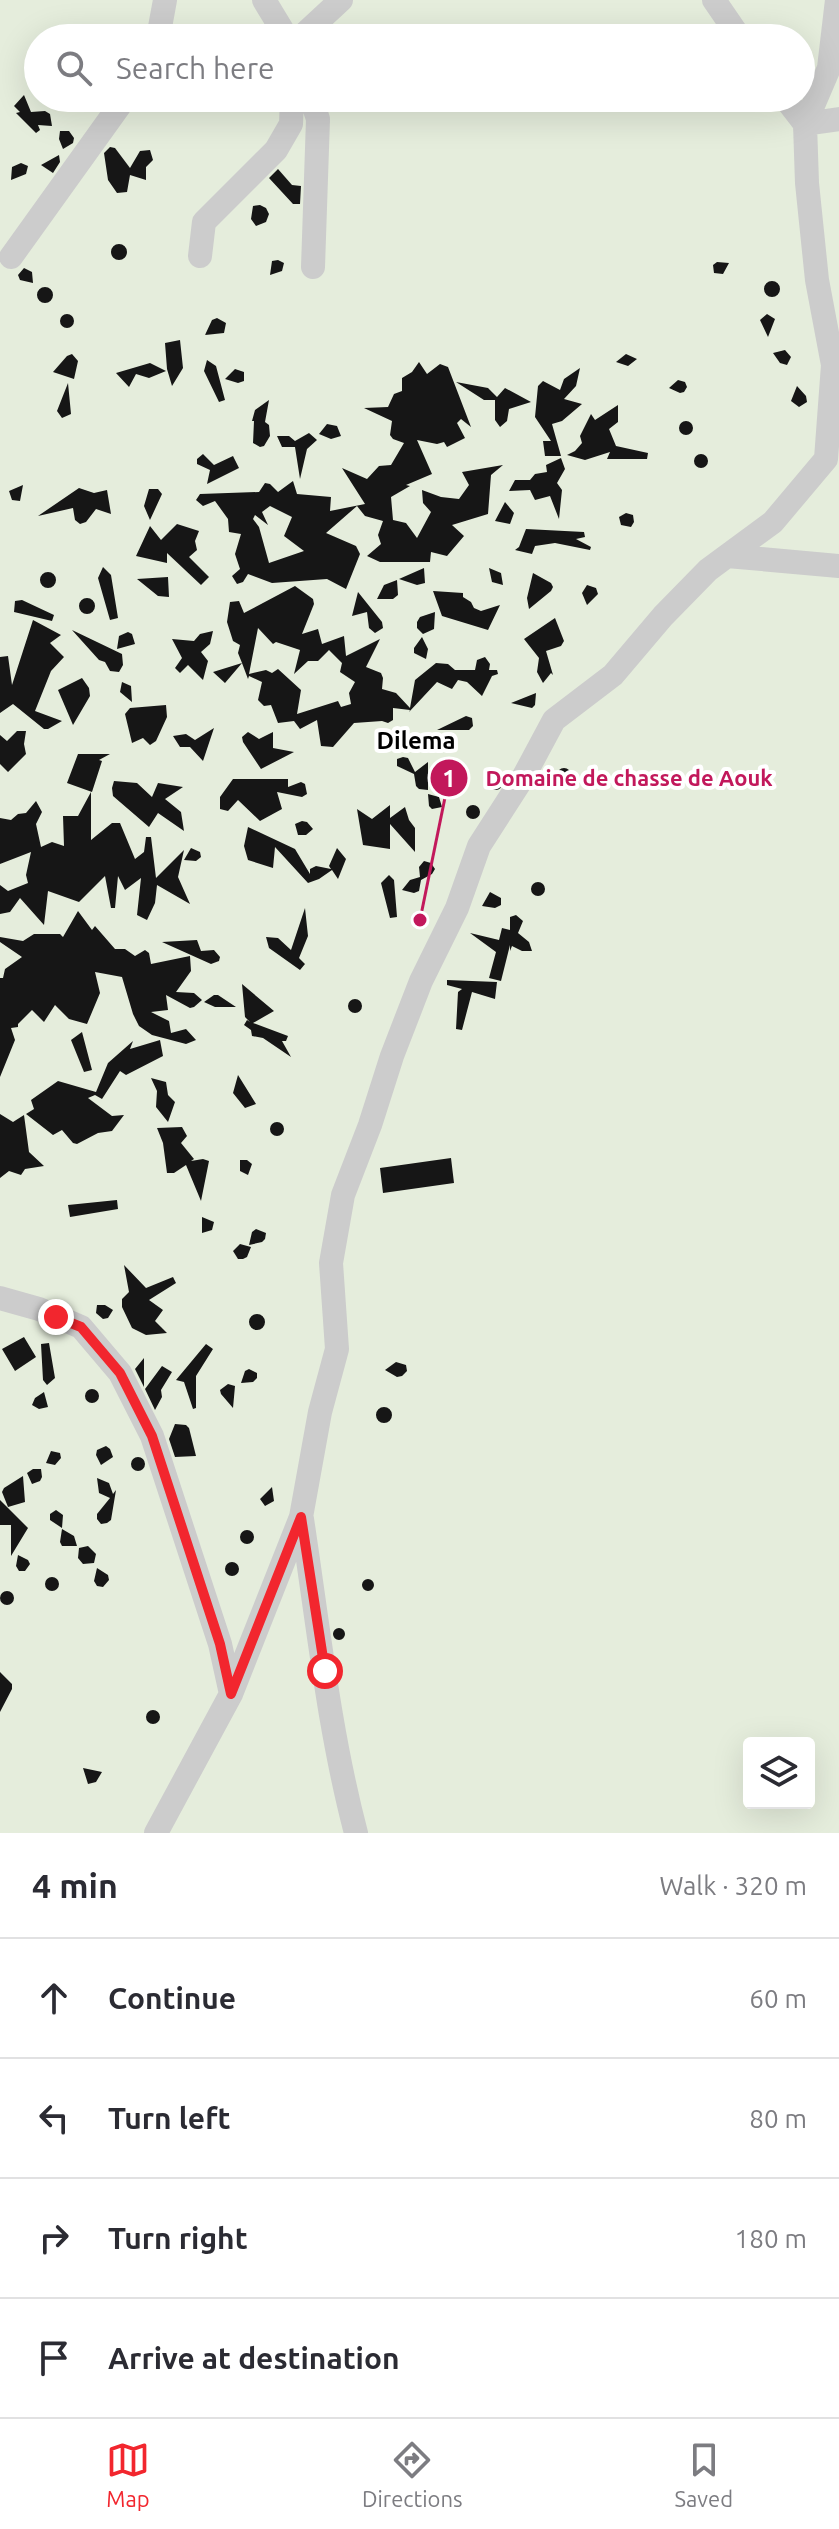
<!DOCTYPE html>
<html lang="en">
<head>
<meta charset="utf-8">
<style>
  :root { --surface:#fff; --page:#f7f7f7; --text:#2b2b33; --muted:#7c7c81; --line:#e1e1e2; --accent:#f2262e }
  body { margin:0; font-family:Ubuntu,sans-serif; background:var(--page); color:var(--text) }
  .controls { position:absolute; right:24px; bottom:24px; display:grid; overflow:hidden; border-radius:8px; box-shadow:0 8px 32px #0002 }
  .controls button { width:72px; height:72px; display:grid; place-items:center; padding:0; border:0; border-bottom:2px solid var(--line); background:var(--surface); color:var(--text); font:40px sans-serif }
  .stop { position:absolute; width:24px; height:24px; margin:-18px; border:6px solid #f2262e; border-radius:50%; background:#fff }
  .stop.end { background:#f2262e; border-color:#fff; box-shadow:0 2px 8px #0008 }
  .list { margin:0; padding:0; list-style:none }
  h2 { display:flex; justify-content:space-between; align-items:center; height:104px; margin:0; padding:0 32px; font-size:34px }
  h2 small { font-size:26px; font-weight:400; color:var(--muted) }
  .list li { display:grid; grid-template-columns:52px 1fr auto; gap:24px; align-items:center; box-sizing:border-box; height:120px; padding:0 32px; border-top:2px solid var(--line) }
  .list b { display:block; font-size:30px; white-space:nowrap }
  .list em { font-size:26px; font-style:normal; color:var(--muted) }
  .icon { flex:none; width:44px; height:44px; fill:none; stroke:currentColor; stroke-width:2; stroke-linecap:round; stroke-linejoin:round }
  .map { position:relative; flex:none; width:839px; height:1833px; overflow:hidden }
  .search { position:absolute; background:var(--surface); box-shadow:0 8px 32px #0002; left:24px; right:24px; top:24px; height:88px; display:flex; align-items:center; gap:20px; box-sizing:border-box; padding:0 28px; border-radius:44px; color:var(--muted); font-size:30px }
  .sheet { height:584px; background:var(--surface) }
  nav { display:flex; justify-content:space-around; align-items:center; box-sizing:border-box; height:112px; border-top:2px solid var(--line); background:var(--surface); font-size:22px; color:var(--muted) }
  nav a { display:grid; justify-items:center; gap:4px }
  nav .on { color:var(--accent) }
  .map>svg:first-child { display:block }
</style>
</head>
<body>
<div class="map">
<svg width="839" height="1833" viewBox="0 0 839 1833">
  <rect width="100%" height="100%" fill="#fff"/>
  <!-- green -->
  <path fill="#e5eddc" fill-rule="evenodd" d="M0 0H839V1833H0ZM38 38H801V98H38ZM749 1743H809V1803H749Z"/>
  <!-- building -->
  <path fill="#161616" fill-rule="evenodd" d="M24 95 31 112 45 111 50 114 52 126 38 125 40 130 36 133 16 113 20 112 14 106Z
    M60 131H69L74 138 73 143 63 149 59 139Z
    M110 147 115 148 130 168 140 151 150 150 153 160 146 167V180L130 175 127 192 117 193 108 180 104 153Z
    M59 155 60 162 53 173 41 165Z
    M21 163 28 166 26 174 11 180 12 167Z
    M278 169 292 185 301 186 300 204H293L269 178Z
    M260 205 266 208 269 214 266 222 256 226 251 219 253 206Z
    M111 252a8 8 0 1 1 16 0a8 8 0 1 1-16 0Z
    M278 260 284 263 282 271 270 275 272 261Z
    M717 262 729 263 723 274 714 273 713 265Z
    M24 268 32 272 33 283 20 280 18 275Z
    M764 289a8 8 0 1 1 16 0a8 8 0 1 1-16 0Z
    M37 295a8 8 0 1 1 16 0a8 8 0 1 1-16 0Z
    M767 314 775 319 768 337 760 320Z
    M60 321a7 7 0 1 1 14 0a7 7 0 1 1-14 0Z
    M217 318 226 323 224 333 205 335 212 320Z
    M180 340 183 368 172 386 167 369 165 343Z
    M785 350 791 357 787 365 780 363 773 353Z
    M72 354 78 361 74 379 53 372 67 356Z
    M626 354 637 359 628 366 616 362Z
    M207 360 216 366 225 400 219 402 204 371Z
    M419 362 427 374 440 364 448 367 471 427 461 419 457 423 465 438 447 447 444 442 437 444 417 440 432 474 406 485 410 486 391 497 393 520 406 523 417 538 431 512 423 503 422 490 441 497 459 499 469 485 462 472 503 465 491 475 488 514 452 525 464 536 447 556 431 552 430 562H380L367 556 381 544 378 535 383 521 365 516 357 506 326 533 356 546 360 554 346 589 327 579 272 583 248 574 243 582 237 584 232 576 240 569 235 554 241 534 229 532 228 519 215 501 203 506 196 500 200 494 259 492 265 483 270 484 278 492 293 481 297 494 331 497 330 511 365 504 342 468 367 479 379 466 391 465 404 443 393 439 390 435 392 421 364 408 388 407 394 394 402 391V378L412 372ZM270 506 292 517 284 536 304 551 269 563 259 527 253 519 255 515 268 525 262 512Z
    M150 363 166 371 149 378 136 374 129 387 116 373Z
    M580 368 576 386 564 399 582 404 562 421 552 424 561 456H545L543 441H551L535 417 538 386 543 381 560 390 564 379Z
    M235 369 244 372V381L238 383 225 379Z
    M678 380 685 382 687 387 684 392 680 393 669 388Z
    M456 382 488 388 497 397 505 388 531 402 509 409 507 421 500 427 495 420V400H484Z
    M68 383 71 414 62 418 57 411Z
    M797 386 806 396 807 402 799 407 791 401Z
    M269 400 265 422 269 425 270 436 264 446 260 447 253 443 254 421H252L255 410Z
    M618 405V422L609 429 616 446 648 453 647 459H607L610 452 585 460 567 455 575 451 582 443 580 436 591 414 595 420Z
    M679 428a7 7 0 1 1 14 0a7 7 0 1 1-14 0Z
    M327 424 337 426 341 436 331 439 319 434Z
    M309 433 317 440 307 449 300 479 295 447H282L277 436H289L295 441Z
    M694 461a7 7 0 1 1 14 0a7 7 0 1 1-14 0Z
    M203 454 214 465 233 456 239 468 207 484 210 470 197 464V459Z
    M561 458 565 469 557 483 562 490 559 519 550 496 535 500 530 490 509 491 515 480H530L535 474 547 472 546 465Z
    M23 485 20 501 12 500 9 491Z
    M79 488 94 493 107 490 111 514 96 509 86 522 80 524 75 520 73 508 38 516Z
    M149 489H158L162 494 150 520 144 506Z
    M505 502 514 513 510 524 495 521Z
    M626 513 633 515 634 522 631 527 621 525 619 517Z
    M177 524 199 531 195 541 197 550 189 557 209 577 201 585 167 553V563L136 556 150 526 161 540Z
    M526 529 584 532 585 537 576 539 591 547 590 550 555 543 535 546 532 554 515 550 519 547Z
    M103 567 111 575 118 618 110 620 98 578Z
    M424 568 425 583 417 585 399 579Z
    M489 568 501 573 503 585 492 582Z
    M40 580a8 8 0 1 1 16 0a8 8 0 1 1-16 0Z
    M533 573 551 583 553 587 551 591 529 609 527 598Z
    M168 577 169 597 158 596 137 579Z
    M397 580 398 595 393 599H377L384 585Z
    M587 585 596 588 598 594 587 605 582 593Z
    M295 586 313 599 314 604 302 634 318 629 322 644 344 636 346 656 380 639 366 667 381 673 383 678 382 689 396 693 410 708 415 680 436 663 448 664 455 670H475L477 660 485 657 490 664 489 670H497L498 674 492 676 482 696 467 682 458 680 452 689 437 682 409 712 410 710 393 708V720L388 723 382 721 354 723 333 747 321 746 317 720 300 729 294 721 278 723 271 705 264 706 258 700 262 682 249 676 248 679 242 663 225 683 213 672 242 663 238 653 240 645 233 641 227 622 230 602 239 601 244 613ZM258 628 273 644 276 642 300 650 294 674 308 661H318L329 650 342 663 340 672 355 682 349 693 351 704 341 707 338 701 297 714 301 690 278 669 272 673 266 670 249 674Z
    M433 591 463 593V597L471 602 474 608 481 611 500 605 488 630 442 616Z
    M358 592 382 622 383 628 375 633 369 628 367 612 352 616Z
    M79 606a8 8 0 1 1 16 0a8 8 0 1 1-16 0Z
    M22 600 54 615 52 621 14 612 15 601Z
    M435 612 434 629 423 634 417 628V622L420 617Z
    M555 618 564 641 561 646 546 651 553 675 551 673 543 683 537 672 539 658 524 639Z
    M33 620 61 635 50 643 64 657 51 671 35 711 62 721 48 729H44L13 704 0 713V657L8 656 12 685Z
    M72 630 122 654 123 665 119 672 110 671 105 662 99 660Z
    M213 631 210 644 201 652 208 661 203 680 188 665 180 673 175 668 182 658 172 639 194 641 200 634Z
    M128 632 132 634 135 644 117 649 119 636Z
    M422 637 428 649 426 659 414 653V648Z
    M82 678 89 688 90 696 73 725 58 690Z
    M122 682 131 686 132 702 120 692Z
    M536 693 535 705 532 708 511 703Z
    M166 705 167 717 156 741 150 745 143 738 132 743 125 714 130 708Z
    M466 716 472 718 473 726 469 730H437Z
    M214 728 203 761 190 747H180L173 736 186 734 195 740Z
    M17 731H26L24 744 26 754 8 772 0 764V735L7 741Z
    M248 732 259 739 273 732V748L294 752 261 769 243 742 242 737Z
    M78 754H110L99 760 102 761 92 792 67 783Z
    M403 757 408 758 415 772 428 762V790L419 789 416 786 414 774 397 766V759Z
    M557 775a7 7 0 1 1 14 0a7 7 0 1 1-14 0Z
    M490 784a6 6 0 1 1 12 0a6 6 0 1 1-12 0Z
    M233 779H288V787L301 782 305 784 307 794 302 797 277 792 282 809 260 821 238 800 228 811 220 809V797Z
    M114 781 137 783 152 797 158 783 183 787 165 799 181 812 184 831 158 813 149 827 113 796 112 788Z
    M91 792V840L112 823H120L135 859 144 852 146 837H151L156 878 184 850 178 877 190 904 157 885 155 903 147 920 137 915 141 878 125 890 118 876 115 908H111L105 876 79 902 48 891 44 925 20 898 10 912 0 914V885L8 891 28 883 26 875 31 852 0 864V818L11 820 18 814 26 813 36 801 42 812 36 824 41 847 52 842 64 846 63 816H78Z
    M428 794 439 797 442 807 432 809 429 806Z
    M390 805V818L405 807 409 820 415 828V852L390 824V849L363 845 357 809 372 819Z
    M466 812a7 7 0 1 1 14 0a7 7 0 1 1-14 0Z
    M302 821 307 822 313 829 306 835H298L295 824Z
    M248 827 295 849 310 874V869L316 866 331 869 329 866 337 848 346 859 338 879 332 870 319 879 308 883 275 847 273 868 248 860 244 846Z
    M191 848 200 852 201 857 196 861 184 860Z
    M424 861 431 863 435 869 432 874 421 880 419 891 414 893 402 890 410 880 420 877 419 867Z
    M389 875 394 880 397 917 390 918 381 883Z
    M531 889a7 7 0 1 1 14 0a7 7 0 1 1-14 0Z
    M490 892 501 898V905L495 908 482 906Z
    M305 908 308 936 299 958 305 964 300 970 269 948 266 937 278 938 291 950Z
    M78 911 92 930 95 926 115 949H125L135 956 145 950 149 953 151 964 190 956 191 971 176 992 194 993 202 1000 194 1007 190 1008 166 995 168 1010 151 1012 169 1021 171 1033 186 1029 196 1040 186 1044 152 1035 139 1026 133 1014 122 977 95 972 100 993 87 1024 69 1019 55 1005 44 1022 32 1010 18 1024V1027L11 1028 15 1040 0 1077V978H3L5 969 22 957 0 942V937L23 941 34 934H60L63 937Z
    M516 915 523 921 518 933 529 942 532 951H522L512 946 510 951V945L501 981 489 978 496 952 470 933 499 940 502 928 510 930V917Z
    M197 940 201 951 214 950 220 957 219 961 211 964 162 942Z
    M447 980 497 982 495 999 472 992 462 1030 456 1029 458 992 462 989 447 985Z
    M242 984 274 1011 253 1023 288 1036 286 1041H282L291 1057 263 1038 252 1036 251 1030 244 1025 247 1020 250 1022 245 1017Z
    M214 995H218L236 1007H215L204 1002Z
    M348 1006a7 7 0 1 1 14 0a7 7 0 1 1-14 0Z
    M82 1032 92 1070 84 1072 71 1040Z
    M160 1040 163 1056 126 1075 120 1071 102 1099 95 1095 88 1098 112 1116 124 1115 112 1131 98 1133 77 1144 73 1143 62 1130 53 1135 26 1114 34 1109 31 1100 58 1081 96 1092 108 1063 133 1041 130 1049Z
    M238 1075 256 1104 245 1108 233 1093Z
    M151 1078 166 1082 168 1095 175 1102 168 1122 156 1107 157 1091Z
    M0 1114 13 1122 24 1115 29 1152 44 1166 25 1169 21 1175 9 1171 0 1178Z
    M270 1129a7 7 0 1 1 14 0a7 7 0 1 1-14 0Z
    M182 1127 187 1136 181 1143 194 1159 191 1161 203 1159 209 1161 201 1201 186 1165 174 1173H167L163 1143 157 1128Z
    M451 1158 454 1183 383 1193 380 1168Z
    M240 1160H247L252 1164 248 1175 240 1171Z
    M117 1200 118 1209 70 1217 68 1205Z
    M202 1217 214 1222 212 1230 202 1233Z
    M256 1229 266 1233 265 1239 262 1242 249 1245 252 1232Z
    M240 1244 251 1247 247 1257 243 1259H238L233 1251Z
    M124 1265 146 1288 173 1277 176 1283 149 1300 163 1310 155 1321 167 1333 146 1335 132 1328 122 1307V1299L129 1292Z
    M97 1305H105L113 1310 108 1318 103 1319 96 1313Z
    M249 1322a8 8 0 1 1 16 0a8 8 0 1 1-16 0Z
    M24 1337 36 1357 15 1371 2 1349Z
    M49 1343 55 1378 47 1385 43 1380 41 1344Z
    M206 1344 213 1349 196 1376V1408L193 1409 184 1382 176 1380Z
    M144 1358V1387L135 1369Z
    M396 1362 406 1365 407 1371 402 1376 397 1377 385 1370Z
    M162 1366 172 1372 161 1390 162 1397 155 1410 145 1389Z
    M249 1369 257 1373V1378L253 1382 241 1383 245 1371Z
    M228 1384 235 1386 233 1408 221 1394 220 1390Z
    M85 1396a7 7 0 1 1 14 0a7 7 0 1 1-14 0Z
    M44 1392 48 1407 39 1409 32 1405 35 1398Z
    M376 1415a8 8 0 1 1 16 0a8 8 0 1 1-16 0Z
    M175 1424 186 1425 189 1428 196 1456 175 1457 169 1439Z
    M106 1446 110 1449 113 1457 101 1465 96 1455 97 1450Z
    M51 1451 60 1453 61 1458 55 1465 46 1463Z
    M131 1464a7 7 0 1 1 14 0a7 7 0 1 1-14 0Z
    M33 1469H41L42 1477 40 1481 32 1484 27 1473Z
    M23 1476 25 1502 8 1507 2 1492 4 1488Z
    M97 1478 109 1483 113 1494 116 1490 111 1520 107 1523 101 1524 97 1519V1514L110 1498 99 1493Z
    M272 1487 274 1501 265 1506 260 1499Z
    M0 1500 28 1528 11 1556V1525H0Z
    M56 1510 63 1515 62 1528 50 1520V1514Z
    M62 1529 74 1536 77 1546H62L60 1542Z
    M240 1537a7 7 0 1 1 14 0a7 7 0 1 1-14 0Z
    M88 1546 96 1554 94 1563 83 1564 78 1558 79 1548Z
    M18 1555 28 1560 30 1564 25 1571H19L16 1566Z
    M225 1569a7 7 0 1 1 14 0a7 7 0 1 1-14 0Z
    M97 1568 108 1575 109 1580 103 1587 97 1586 94 1581Z
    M45 1584a7 7 0 1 1 14 0a7 7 0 1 1-14 0Z
    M362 1585a6 6 0 1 1 12 0a6 6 0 1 1-12 0Z
    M0 1598a7 7 0 1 1 14 0a7 7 0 1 1-14 0Z
    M333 1634a6 6 0 1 1 12 0a6 6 0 1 1-12 0Z
    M0 1672 12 1684V1689L0 1712Z
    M146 1717a7 7 0 1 1 14 0a7 7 0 1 1-14 0Z
    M83 1768 102 1772 96 1782 88 1784Z"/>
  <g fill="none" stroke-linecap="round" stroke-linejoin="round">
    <!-- minor -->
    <path stroke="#ccc" stroke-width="24" d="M264 0 287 38
      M714 0 740 38
      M158 38 165 0
      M300 38 341 0
      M311 98 318 119 313 267
      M785 98 805 124 839 119
      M200 256 204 222 276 150 291 124 292 98
      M11 257 125 98
      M727 556 839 566
      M0 1298 39 1309 81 1327 120 1373 152 1436 220 1644 231 1694
      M302 1519C318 1624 329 1731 356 1833
      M156 1833 231 1694 301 1517 320 1412 337 1349 331 1263 343 1195 370 1125 392 1056 421 981 457 908 479 846 524 776 554 720 613 675 663 616 708 570 773 522 826 459 833 365 817 280 807 183 805 124 829 68 837 0"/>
  </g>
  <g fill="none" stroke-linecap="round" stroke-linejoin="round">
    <!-- route -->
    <path stroke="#f2262e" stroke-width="10" d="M56 1317 81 1327 120 1373 152 1436 220 1644 231 1694 301 1517 325 1671"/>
  </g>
  <g text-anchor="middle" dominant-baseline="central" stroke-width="8" stroke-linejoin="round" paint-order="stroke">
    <!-- quarter labels -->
    <g font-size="24" font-weight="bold" fill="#000" stroke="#fff">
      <text x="416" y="740">Dilema</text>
    </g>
  </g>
  <!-- callouts -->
  <path fill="none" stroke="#c2185b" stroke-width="3" d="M420 920L449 778"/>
  <g fill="#c2185b" stroke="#fff" stroke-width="3">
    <circle cx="420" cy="920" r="8"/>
    <circle cx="449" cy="778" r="20"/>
  </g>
  <g font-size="24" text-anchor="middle" font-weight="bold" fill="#fff">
    <text x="449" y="787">1</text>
  </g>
  <g font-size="22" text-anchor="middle" font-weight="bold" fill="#c2185b" stroke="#fff" stroke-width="8" stroke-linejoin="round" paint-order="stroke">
    <text x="629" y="786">Domaine de chasse de Aouk</text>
  </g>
</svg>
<div class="controls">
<button><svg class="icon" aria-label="layers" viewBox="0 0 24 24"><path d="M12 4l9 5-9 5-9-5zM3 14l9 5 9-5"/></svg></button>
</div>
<div class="stop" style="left:325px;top:1671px"></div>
<div class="stop end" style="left:56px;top:1317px"></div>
<div class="search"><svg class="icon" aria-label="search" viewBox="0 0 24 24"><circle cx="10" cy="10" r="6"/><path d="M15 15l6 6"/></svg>Search here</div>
</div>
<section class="sheet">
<h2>4 min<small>Walk · 320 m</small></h2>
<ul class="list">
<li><svg class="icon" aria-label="ahead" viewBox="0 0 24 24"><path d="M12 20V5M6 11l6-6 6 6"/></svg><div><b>Continue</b></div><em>60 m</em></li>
<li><svg class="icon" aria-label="left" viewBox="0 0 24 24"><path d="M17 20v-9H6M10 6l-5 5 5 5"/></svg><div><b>Turn left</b></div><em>80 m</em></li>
<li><svg class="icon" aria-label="right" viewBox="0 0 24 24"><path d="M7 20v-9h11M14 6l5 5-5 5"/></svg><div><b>Turn right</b></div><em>180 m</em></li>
<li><svg class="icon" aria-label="arrive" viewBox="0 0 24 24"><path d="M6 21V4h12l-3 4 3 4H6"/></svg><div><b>Arrive at destination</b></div></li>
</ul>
</section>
<nav>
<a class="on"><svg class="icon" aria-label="map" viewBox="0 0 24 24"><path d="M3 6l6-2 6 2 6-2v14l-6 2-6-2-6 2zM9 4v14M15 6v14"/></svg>Map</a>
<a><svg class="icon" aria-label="directions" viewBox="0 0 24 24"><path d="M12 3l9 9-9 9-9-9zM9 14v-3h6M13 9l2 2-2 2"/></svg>Directions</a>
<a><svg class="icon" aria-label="saved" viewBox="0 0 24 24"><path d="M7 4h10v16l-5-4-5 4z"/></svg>Saved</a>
</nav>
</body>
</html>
